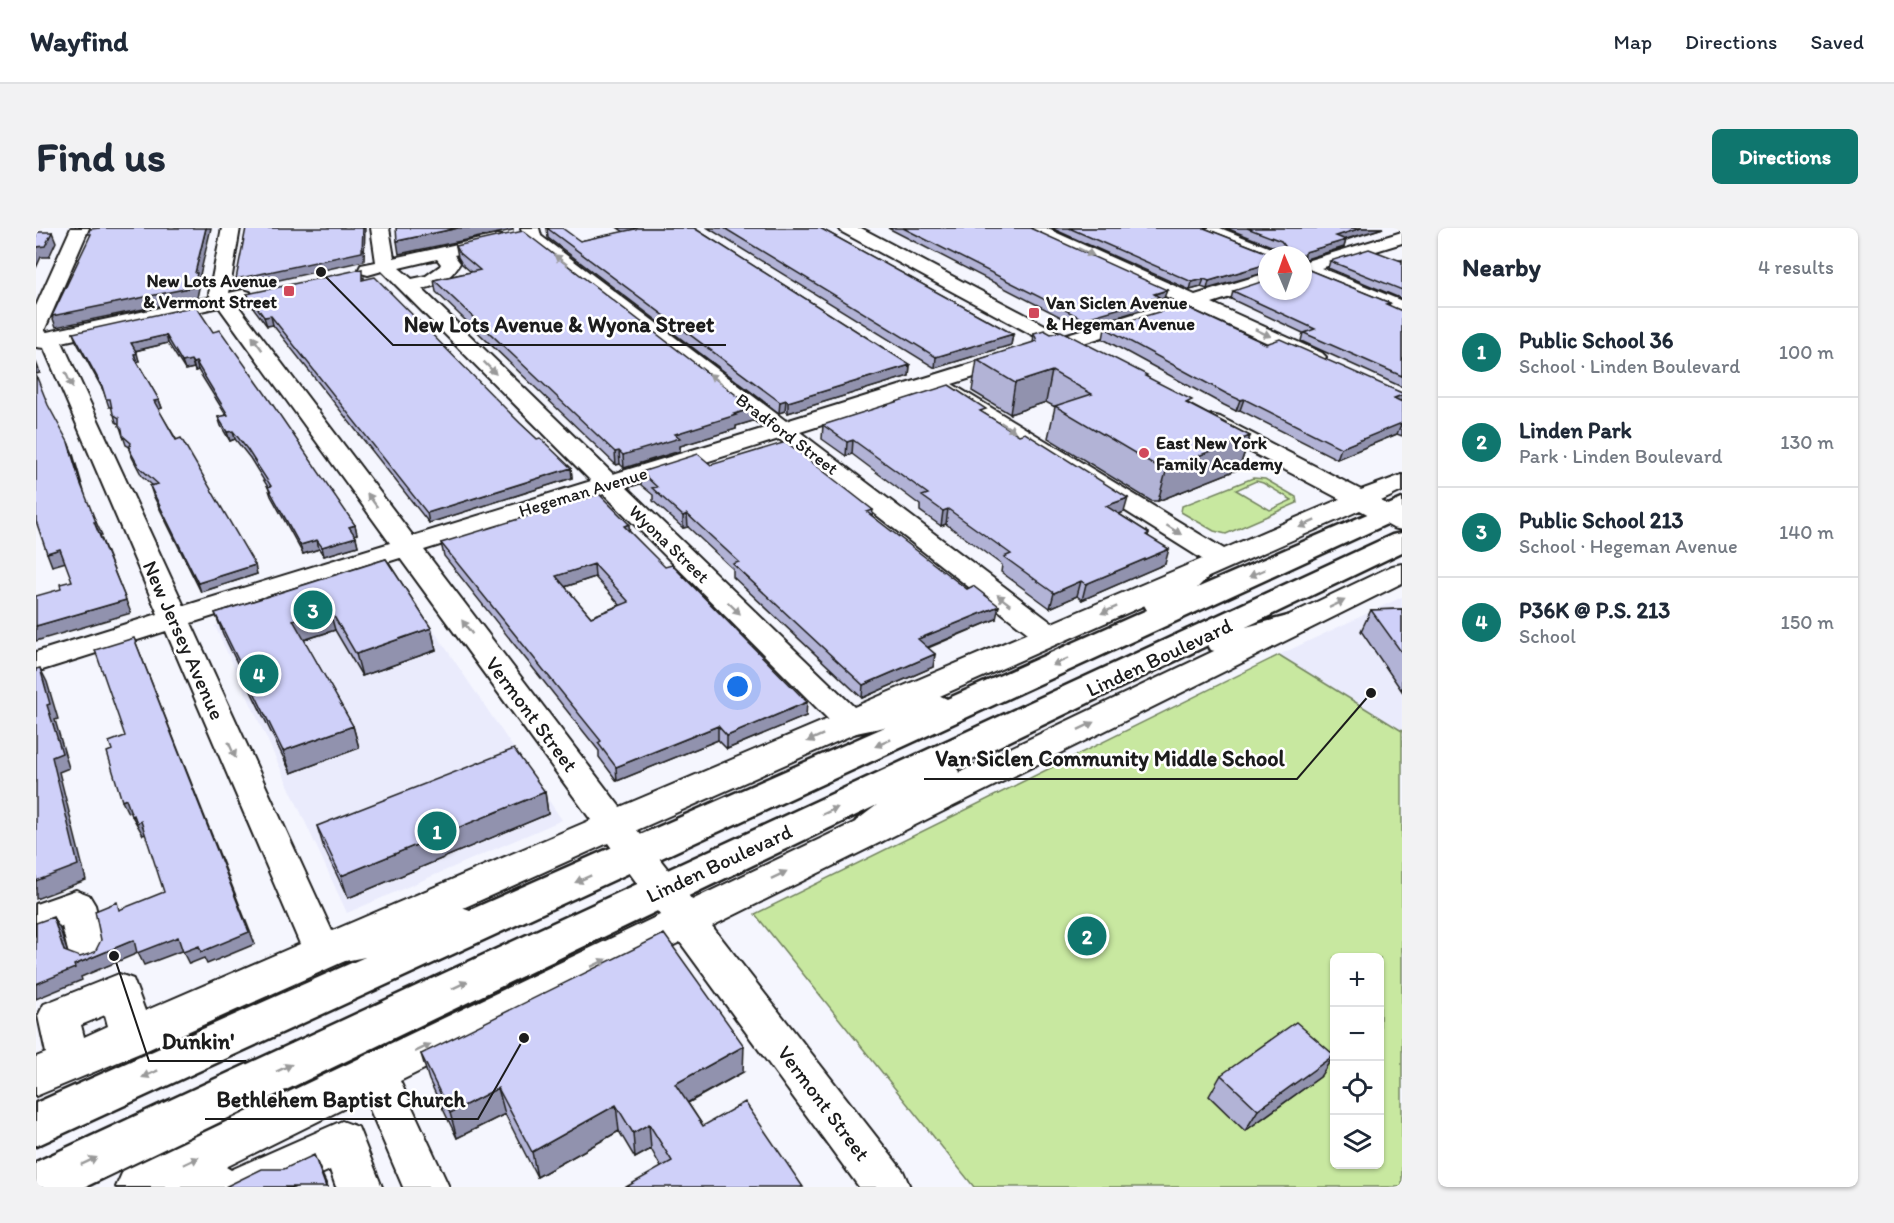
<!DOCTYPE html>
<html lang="en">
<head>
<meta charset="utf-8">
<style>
  :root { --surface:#fff; --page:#f2f2f3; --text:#1f2937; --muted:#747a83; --line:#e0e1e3; --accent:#0f766e }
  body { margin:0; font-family:Itim,sans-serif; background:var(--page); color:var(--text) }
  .controls { position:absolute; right:18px; bottom:18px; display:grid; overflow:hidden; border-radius:9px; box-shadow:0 2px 4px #0004 }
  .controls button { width:54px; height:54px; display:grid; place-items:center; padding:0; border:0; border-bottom:2px solid var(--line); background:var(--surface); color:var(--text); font:30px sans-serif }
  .compass { position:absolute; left:1222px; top:18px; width:54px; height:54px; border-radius:50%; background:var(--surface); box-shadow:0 2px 4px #0004; rotate:358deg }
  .you { position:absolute; left:702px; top:459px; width:21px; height:21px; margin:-15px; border:4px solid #fff; border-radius:50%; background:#1a73e8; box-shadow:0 0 0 9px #1a73e833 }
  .badge { display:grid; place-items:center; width:39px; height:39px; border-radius:50%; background:var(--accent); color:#fff; font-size:20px; font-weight:700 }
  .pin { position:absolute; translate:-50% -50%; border:3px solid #fff; box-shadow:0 2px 6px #0006 }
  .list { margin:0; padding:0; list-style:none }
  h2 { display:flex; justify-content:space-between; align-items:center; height:78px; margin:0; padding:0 24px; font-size:26px }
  h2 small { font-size:20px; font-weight:400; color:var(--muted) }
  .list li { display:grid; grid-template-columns:39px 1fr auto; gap:18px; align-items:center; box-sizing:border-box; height:90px; padding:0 24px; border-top:2px solid var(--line) }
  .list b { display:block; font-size:22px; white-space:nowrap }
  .list p { margin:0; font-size:20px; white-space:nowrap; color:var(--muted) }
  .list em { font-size:20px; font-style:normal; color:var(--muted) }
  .icon { flex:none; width:33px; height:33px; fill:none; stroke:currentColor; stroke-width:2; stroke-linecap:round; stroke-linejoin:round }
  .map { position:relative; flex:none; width:1366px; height:959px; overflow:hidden; border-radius:9px }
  header { display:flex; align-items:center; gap:36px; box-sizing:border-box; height:84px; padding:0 30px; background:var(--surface); border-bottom:2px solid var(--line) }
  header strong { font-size:28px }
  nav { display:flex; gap:33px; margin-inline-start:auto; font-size:21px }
  .intro { display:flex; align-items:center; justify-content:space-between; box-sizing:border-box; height:144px; padding:0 36px }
  h1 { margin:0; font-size:42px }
  .button { padding:15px 27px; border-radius:9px; background:var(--accent); color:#fff; font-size:21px; font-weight:700 }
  main { display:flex; gap:36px; padding:0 36px }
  aside { flex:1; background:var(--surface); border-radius:9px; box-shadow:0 2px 4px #0004 }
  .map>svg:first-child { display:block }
</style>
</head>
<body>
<header>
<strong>Wayfind</strong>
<nav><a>Map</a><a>Directions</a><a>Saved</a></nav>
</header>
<div class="intro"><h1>Find us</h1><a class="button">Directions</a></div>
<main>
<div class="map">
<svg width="1366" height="959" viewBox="0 0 1366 959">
  <rect width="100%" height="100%" fill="#f5f6fe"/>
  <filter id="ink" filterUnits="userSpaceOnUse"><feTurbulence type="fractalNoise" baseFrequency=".0167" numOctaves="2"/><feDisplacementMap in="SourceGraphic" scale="12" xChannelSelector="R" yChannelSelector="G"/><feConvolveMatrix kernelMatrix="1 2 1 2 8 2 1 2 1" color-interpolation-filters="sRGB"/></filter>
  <g filter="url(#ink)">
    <!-- built -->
    <path fill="#eaebfc" d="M357 342 526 592 311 685 179 398Z
      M1366 369V503L1243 427Z"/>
    <!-- green -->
    <path fill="#c8e8a0" stroke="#72825e" stroke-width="1.5" fill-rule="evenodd" d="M1217 250 1229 251 1260 269 1261 275 1190 306 1178 303 1145 284 1146 278ZM1220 253 1227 255 1256 272 1234 282 1200 262Z
      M1243 427 1366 503V959H938L719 686ZM1298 730H1344V936H1298Z"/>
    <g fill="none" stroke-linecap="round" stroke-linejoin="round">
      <!-- minor casing -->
      <g stroke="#1c1c1c" stroke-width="4">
        <path id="minor" d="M35 0H53L8 103 11 104 175 69 173 66 186 0H204L193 65 207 62 214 64 217 68 214 72 200 75 377 308 555 253 346 43 332 47 325 45 323 41 325 37 340 34 335 0H353L358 30 462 7 468 8 471 12 468 16 418 27 424 35C414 51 404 57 386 61L577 246 729 200 491 14 485 0H503L505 8 750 193 1008 113 806 4 803 0H825L1028 107 1140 73 990 4 987 0H1010L1159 67 1231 45V57L1176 75 1286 125 1290 129 1286 133 1279 135 1272 133 1157 81 1044 116 1046 120 1043 124 1036 126 1024 122 916 156 1188 321 1304 271 1168 199 1164 194 1168 189 1176 187 1184 189 1325 262 1366 247V263L1345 273 1366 284V302L1357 300 1324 282 601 602 656 672 1356 338 1366 336V355L676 698 867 943 874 959H823L644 714 364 853 413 959H367L329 870 190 939 195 942 306 893 322 899 346 959H300L294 942 257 959H80L87 943 624 687 572 615 111 822 0 868V829L10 825 2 788 8 776 83 746 97 751 109 783 264 716 130 403 0 444V424L122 386 8 120 0 119V78ZM401 31 405 36 404 38 390 48 376 51 363 40ZM183 79 354 315 148 378 26 114ZM903 160 905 167 1166 331 1016 395 764 204ZM743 211 992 405 818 479 590 259ZM568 266 792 491 584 579 388 322ZM364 330 555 592 296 703 155 395ZM69 787 72 798 48 809 45 797Z
          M1160 0H1184L1242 23 1245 27H1231L1230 31 1163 4Z
          M1366 4V15L1285 40 1366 73V86L1267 47V34Z
          M40 662 53 667 59 677 70 723 65 734 51 739 37 734 32 723 26 698 0 707V676Z"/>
      </g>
      <!-- highway casing -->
      <g stroke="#1c1c1c" stroke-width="5">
        <path id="highway" d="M1366 271V289L0 918V875L329 729 304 734 290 730 284 718 290 706 420 677 434 682 849 499 815 506 803 503 798 495 803 487 898 465 911 471 1111 382 1108 377 1112 371C1130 356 1151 330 1175 336L1179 342 1161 360Z
          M1366 305V324L1210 399 1260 386 1271 388 1275 395 1271 402 1186 425 1175 422 1172 417 920 539 923 544 918 553 846 613 833 617 820 613 815 603 820 593 841 577 49 959H0V934L1356 307Z"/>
      </g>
      <!-- minor -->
      <use href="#minor" fill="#fff" fill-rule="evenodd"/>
      <!-- highway -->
      <use href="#highway" fill="#fff" fill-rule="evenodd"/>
    </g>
    <!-- wall -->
    <path fill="#b2b3d6" stroke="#1c1c1c" stroke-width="1.5" fill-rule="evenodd" d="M511 0 544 13 588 4 582 0H658L874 137 873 148 752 185 749 183 743 185 512 10Z
      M672 0H784L977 106 975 117 899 140Z
      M852 0H994L1128 70 1122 72 1121 77 1046 100Z
      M1015 0H1168L1232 25 1243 21 1190 0H1347L1310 12 1308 19 1268 31V40L1354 75 1353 78 1366 83V159L1265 113 1267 105 1195 71 1197 63H1267L1231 27V44L1171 61 1165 59 1154 62Z
      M420 18 717 193 700 198V201L644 218V223L588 240 584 236 580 237 400 64 398 52 435 44 426 36 422 29Z
      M1366 32V71L1292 40 1294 33Z
      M328 49V51L501 211 535 240 536 250 393 295 237 97 231 98 213 74 211 66Z
      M1069 100 1230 116 1366 165V171L1365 174H1366V208L1361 206 1301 231 1204 182 1200 183 1188 177 1067 111Z
      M177 104 319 297 321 306 319 307 322 318 288 328 283 321 267 326 235 268 232 259 214 230 199 211 194 213 185 198 182 189 190 187 162 142 159 143 158 140 149 142 132 115 99 123 103 133 101 134 123 172 126 180 122 181 221 346 165 364 117 267 114 258 116 257 106 248 96 229 93 221 94 219 90 217 83 196 80 194 76 179H73L68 164 40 113 37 105Z
      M998 105 1015 106 1111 149 1155 177 1214 208 1203 241 1122 273H1115L1012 210 1019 179 1010 174 974 186 936 163 941 132 997 115Z
      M949 186 1088 284 1083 286 1113 305 1112 308 1129 336 1046 372 1041 368 1014 380 965 344 966 337 910 296 905 298 884 283V277L816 226 810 228 786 211 787 197Z
      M675 237 837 282 836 288 960 391 892 420 899 426 897 439 826 470 697 349V341L652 299 647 300 617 273V267L605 257V244Z
      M593 303 770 488 691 521 682 512 581 553 563 529V523L408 328 405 315ZM559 349 584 377 555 389 529 359Z
      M350 331 395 400 400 422 326 448 299 402 268 412 317 498 323 520 255 545 187 406 179 385Z
      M1366 381V463L1325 403 1335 382Z
      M509 564 512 586 312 670 288 620 281 598Z
      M385 826 707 844 652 875 667 898 767 959 625 939 615 921 599 930 583 903 501 949 469 886 421 910 393 852Z
      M1185 847 1284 849 1209 903 1173 868Z"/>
    <!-- shaded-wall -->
    <path fill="#9192ae" stroke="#1c1c1c" stroke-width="1.5" d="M170 0H175L163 51 164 55 161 70 20 99 16 88 159 45Z
      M327 0H329L328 33 203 61 200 51Z
      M422 0H477V2L363 26 361 13Z
      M1325 0H1347L1297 15 1300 8Z
      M16 4 20 14 13 29H5L0 40V21Z
      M1310 12 1308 19 1267 32 1269 24Z
      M1231 36V44L1171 61 1173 53Z
      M1168 51 1165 59 1154 62 1156 54Z
      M1131 62 1128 70 1122 72 1121 77 1046 100 1047 91Z
      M235 88 237 97 231 98 228 89Z
      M977 106 975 117 899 140 900 129Z
      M130 107 132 115 98 123 95 115Z
      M101 125 103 133 101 134 98 126Z
      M155 132 158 140 149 142 146 134Z
      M0 134 4 145 0 146Z
      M160 134 162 142 159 143 157 135Z
      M874 137 873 148 752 185V174Z
      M1016 143 1010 174 974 186 979 155Z
      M1366 167V171L1363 177 1358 170Z
      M1208 171 1204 182 1200 183 1204 172Z
      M123 172 126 180 120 182 118 173Z
      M750 172 749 183 743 185 744 174Z
      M717 180V193L700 198V201L644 218V223L588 240 587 227 639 206Z
      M1366 194 1361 206 1301 231 1305 220Z
      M197 203 199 211 194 213 191 204Z
      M1214 208 1203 241 1122 273 1131 240Z
      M817 212 816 226 810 228 811 214Z
      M32 214 37 226 49 267 44 254Z
      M583 223 584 236 580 237 579 224Z
      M535 240 536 250 393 295 391 285Z
      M1092 270 1088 284 1066 293 1070 278Z
      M912 281 910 296 905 298 907 283Z
      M651 286 652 299 647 300V288Z
      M58 294H60L66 307H64L95 385 0 413V398L90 372Z
      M593 296 594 309 588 298Z
      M319 297 321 306 315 308 313 299Z
      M320 309 322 318 288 328 286 319Z
      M281 312 283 321 267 326 264 317Z
      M24 321 30 334 16 338 11 325Z
      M1133 321 1129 336 1046 372 1050 356Z
      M558 336 559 349 522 361 520 348Z
      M219 337 221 346 165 364 162 355Z
      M1045 353 1041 368 1014 380 1018 365Z
      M963 378 960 391 880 424 882 411Z
      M293 380 299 402 264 413 257 392Z
      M395 400 400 422 326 448 320 426Z
      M98 410 219 716 171 736 168 730 153 736 147 724Z
      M899 426 897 439 826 470 827 457Z
      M4 440 11 454 22 491 19 492 33 540 23 544 50 652 0 671V653L11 477Z
      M771 474 770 488 691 521V508Z
      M317 498 323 520 255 545 247 523Z
      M682 498V512L581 553 580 539Z
      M509 564 512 586 312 670 305 648Z
      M90 571 96 583 92 585 86 573Z
      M98 587 105 593 111 606 107 607 96 588Z
      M17 689 24 701 35 735 28 723Z
      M142 709 148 722 108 737 102 725 45 749 46 752 0 771V756L38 737 98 712Z
      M708 818 707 844 640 881 639 856Z
      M1298 827 1284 849 1209 903 1222 882Z
      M462 860 469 886 421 910 414 885Z
      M580 877 583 903 501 949 496 924Z
      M613 896 615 921 599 930 597 905Z
      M278 927 287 948 292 959H290Z"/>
    <!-- building -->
    <path fill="#cfd0f9" stroke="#1c1c1c" stroke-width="1.5" fill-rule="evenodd" d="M64 0H170L159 45H161L158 59 16 88 55 6H52L54 1Z
      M210 0H327L326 24 200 51Z
      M360 0H422L361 13Z
      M511 0H526L544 13 599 1 597 0H658L874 137 752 174 750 172 744 174Z
      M688 0H784L977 106 900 129Z
      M867 0H994L1131 62 1118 66 1123 69 1047 91Z
      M1033 0H1168L1232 25 1235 22 1249 21V18L1245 13 1211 0H1325L1300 8 1310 12 1269 24 1268 40 1354 75 1350 76 1366 83V148L1268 105 1279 101 1197 63 1231 52V63H1267V27H1231V36L1173 53 1168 51 1156 54Z
      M487 3 717 180 698 186 700 187 639 206 644 210 587 227 583 223 579 224 398 52 444 42 424 25 420 18Z
      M0 4H16L9 18 1 19 0 21Z
      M1333 21 1365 33 1366 32V62L1294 33Z
      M326 41V52L339 49 484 195 501 211 504 210 535 240 391 285 235 88 228 89 211 66Z
      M1146 77 1230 116 1244 111 1366 165V167L1358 170 1366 174V195L1305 220 1208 171 1204 172 1191 166 1069 100Z
      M160 78 177 104 184 102 228 164 319 297 313 299 320 309 286 319 281 312 264 317 232 259 235 258 211 221 197 203 191 204 182 189 192 187 160 134 157 135 155 132 146 134 130 107 95 115 101 125 98 126 100 132 123 172 118 173 140 212 145 210 219 337 162 355 114 258 122 256 103 239 93 221 95 215 87 208 86 201 83 198V190L77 186 74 171H70L66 158 37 105Z
      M1008 102 1015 106 1025 103 1111 147 1109 148 1156 172 1150 175 1214 208 1131 240H1124L1019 178 1056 166 1016 143 979 155 941 132 1001 113 998 105Z
      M0 147 12 177 32 214 44 254 60 294H58L90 372 0 398V368L25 361 24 356 36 353 24 321 11 325 0 293Z
      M913 157 950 181 944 183 983 207 989 205 1092 270 1070 278 1113 305 1110 307 1133 321 1050 356 1045 353 1018 365 968 329 975 326 912 281 907 283 886 268 892 266 817 212 811 214 787 197Z
      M750 214 837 282 831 284 898 336 931 361 937 358 963 378 882 411 899 426 827 457 697 336 703 334 665 299 651 286 647 288 616 260 621 259 605 244 662 226 675 237Z
      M563 266 593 296 588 298 629 339 636 337 771 474 691 508 682 498 580 539 562 515 565 513 405 315ZM558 336 593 374 555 389 520 348Z
      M350 331 395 400 320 426 293 380 257 392 317 498 247 523 179 385Z
      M1366 381V425L1335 382Z
      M98 410 213 704 165 724 163 718 147 724 142 709 101 725 98 712 38 737 39 740 0 756V695L17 689 28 723 44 729 59 724 65 712 59 683 81 674 83 682 128 664 105 593 101 595 98 587 96 588 90 571 86 573 71 524 76 522 73 514 89 508 59 422Z
      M4 440 14 476 11 477 26 525 16 529 42 637 0 653V441Z
      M478 521 509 564 305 648 281 598Z
      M628 706 708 818 639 856 667 898 709 874 767 959H590L636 933 613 896 597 905 580 877 496 924 462 860 414 885 385 826Z
      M1260 794 1298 827 1222 882 1185 847Z
      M278 927 290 959H189L226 941H248Z"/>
    <!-- one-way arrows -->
    <defs><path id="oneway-solid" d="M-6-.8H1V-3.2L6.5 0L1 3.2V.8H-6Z" transform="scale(1.5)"/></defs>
    <g fill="#999">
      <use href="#oneway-solid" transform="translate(1050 24) rotate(25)"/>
      <use href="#oneway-solid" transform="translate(525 32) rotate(-142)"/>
      <use href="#oneway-solid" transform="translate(1227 105) rotate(25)"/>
      <use href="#oneway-solid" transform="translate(221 115) rotate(-126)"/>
      <use href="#oneway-solid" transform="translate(454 140) rotate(45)"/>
      <use href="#oneway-solid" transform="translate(680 151) rotate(-142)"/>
      <use href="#oneway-solid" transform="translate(33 152) rotate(66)"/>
      <use href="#oneway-solid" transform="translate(972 199) rotate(32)"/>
      <use href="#oneway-solid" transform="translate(336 272) rotate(-126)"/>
      <use href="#oneway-solid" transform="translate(1271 296) rotate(156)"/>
      <use href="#oneway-solid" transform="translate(1138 302) rotate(32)"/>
      <use href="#oneway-solid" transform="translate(1221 345) rotate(156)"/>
      <use href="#oneway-solid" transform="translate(968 372) rotate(-142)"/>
      <use href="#oneway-solid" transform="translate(1301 376) rotate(-26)"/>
      <use href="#oneway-solid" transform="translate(698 380) rotate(44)"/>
      <use href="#oneway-solid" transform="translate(1073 382) rotate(156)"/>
      <use href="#oneway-solid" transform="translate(431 399) rotate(-127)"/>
      <use href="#oneway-solid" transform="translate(1024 434) rotate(156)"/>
      <use href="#oneway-solid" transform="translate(1050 498) rotate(-26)"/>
      <use href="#oneway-solid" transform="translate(779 510) rotate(156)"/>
      <use href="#oneway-solid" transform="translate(847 515) rotate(156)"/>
      <use href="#oneway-solid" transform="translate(196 522) rotate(66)"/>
      <use href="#oneway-solid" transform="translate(794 583) rotate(-25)"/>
      <use href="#oneway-solid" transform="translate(743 647) rotate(-26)"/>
      <use href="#oneway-solid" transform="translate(547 651) rotate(156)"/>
      <use href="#oneway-solid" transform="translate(563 735) rotate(-26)"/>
      <use href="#oneway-solid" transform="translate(424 757) rotate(-25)"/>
      <use href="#oneway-solid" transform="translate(387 820) rotate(-26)"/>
      <use href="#oneway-solid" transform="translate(248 840) rotate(-25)"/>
      <use href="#oneway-solid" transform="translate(114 846) rotate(156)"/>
      <use href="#oneway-solid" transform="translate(53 933) rotate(-25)"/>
      <use href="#oneway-solid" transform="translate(155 933) rotate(-26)"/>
    </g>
  </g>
  <!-- markers -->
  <g fill="#d1495b" stroke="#fff" stroke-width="2">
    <rect x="247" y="57" width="12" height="12" rx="3"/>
    <rect x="992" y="79" width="12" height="12" rx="3"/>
    <circle cx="1108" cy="225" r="6"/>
  </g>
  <g text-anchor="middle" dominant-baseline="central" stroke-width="5" stroke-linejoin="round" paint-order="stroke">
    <!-- far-poi labels -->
    <g font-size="18" font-weight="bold" fill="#1c1c1c" stroke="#fff" text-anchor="start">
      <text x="241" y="53" text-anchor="end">New Lots Avenue<tspan x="241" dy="21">&amp; Vermont Street</tspan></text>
      <text x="1010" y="75">Van Siclen Avenue<tspan x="1010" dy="21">&amp; Hegeman Avenue</tspan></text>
      <text x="1120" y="215">East New York<tspan x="1120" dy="21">Family Academy</tspan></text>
    </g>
    <!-- far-street labels -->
    <g font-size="18" fill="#1c1c1c" stroke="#fff">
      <text transform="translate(751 206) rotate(37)">Bradford Street</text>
      <text transform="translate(547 264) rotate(-17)">Hegeman Avenue</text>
      <text transform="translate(633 316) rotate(44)">Wyona Street</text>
    </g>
    <!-- street labels -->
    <g font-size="21" fill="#1c1c1c" stroke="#fff">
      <text transform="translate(148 412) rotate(66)">New Jersey Avenue</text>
      <text transform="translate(1123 429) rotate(-25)">Linden Boulevard</text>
      <text transform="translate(496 486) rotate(53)">Vermont Street</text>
      <text transform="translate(683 635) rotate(-25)">Linden Boulevard</text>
      <text transform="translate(788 875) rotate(53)">Vermont Street</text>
    </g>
  </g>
  <!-- callouts -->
  <path fill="none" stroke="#1c1c1c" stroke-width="2" d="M285 44L357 117H690M1335 465L1261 551H888M78 728L113 833H210M488 810L442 891H169"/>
  <g fill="#1c1c1c" stroke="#fff" stroke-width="2">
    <circle cx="285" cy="44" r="6"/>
    <circle cx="1335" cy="465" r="6"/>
    <circle cx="78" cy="728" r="6"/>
    <circle cx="488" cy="810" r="6"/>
  </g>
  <g font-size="22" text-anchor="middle" font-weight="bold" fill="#1c1c1c" stroke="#fff" stroke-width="5" stroke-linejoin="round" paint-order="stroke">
    <text x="523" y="104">New Lots Avenue &amp; Wyona Street</text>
    <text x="1074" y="538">Van Siclen Community Middle School</text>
    <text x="162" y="821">Dunkin'</text>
    <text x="305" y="879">Bethlehem Baptist Church</text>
  </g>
</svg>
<div class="controls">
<button>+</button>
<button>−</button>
<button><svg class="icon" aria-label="locate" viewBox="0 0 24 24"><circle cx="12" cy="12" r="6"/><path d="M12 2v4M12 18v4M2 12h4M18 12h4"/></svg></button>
<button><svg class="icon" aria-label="layers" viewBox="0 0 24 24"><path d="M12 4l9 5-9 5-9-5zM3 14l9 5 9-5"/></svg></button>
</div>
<svg class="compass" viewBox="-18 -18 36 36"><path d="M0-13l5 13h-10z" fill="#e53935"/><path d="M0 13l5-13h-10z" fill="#747a83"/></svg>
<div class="you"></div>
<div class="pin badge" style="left:401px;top:603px">1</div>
<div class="pin badge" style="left:1051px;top:708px">2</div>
<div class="pin badge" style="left:277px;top:382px">3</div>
<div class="pin badge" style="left:223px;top:446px">4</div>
</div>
<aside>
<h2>Nearby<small>4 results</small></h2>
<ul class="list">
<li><span class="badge">1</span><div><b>Public School 36</b><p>School · Linden Boulevard</p></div><em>100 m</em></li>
<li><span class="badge">2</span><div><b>Linden Park</b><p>Park · Linden Boulevard</p></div><em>130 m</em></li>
<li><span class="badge">3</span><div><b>Public School 213</b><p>School · Hegeman Avenue</p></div><em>140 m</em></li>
<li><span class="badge">4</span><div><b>P36K @ P.S. 213</b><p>School</p></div><em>150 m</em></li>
</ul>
</aside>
</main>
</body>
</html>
